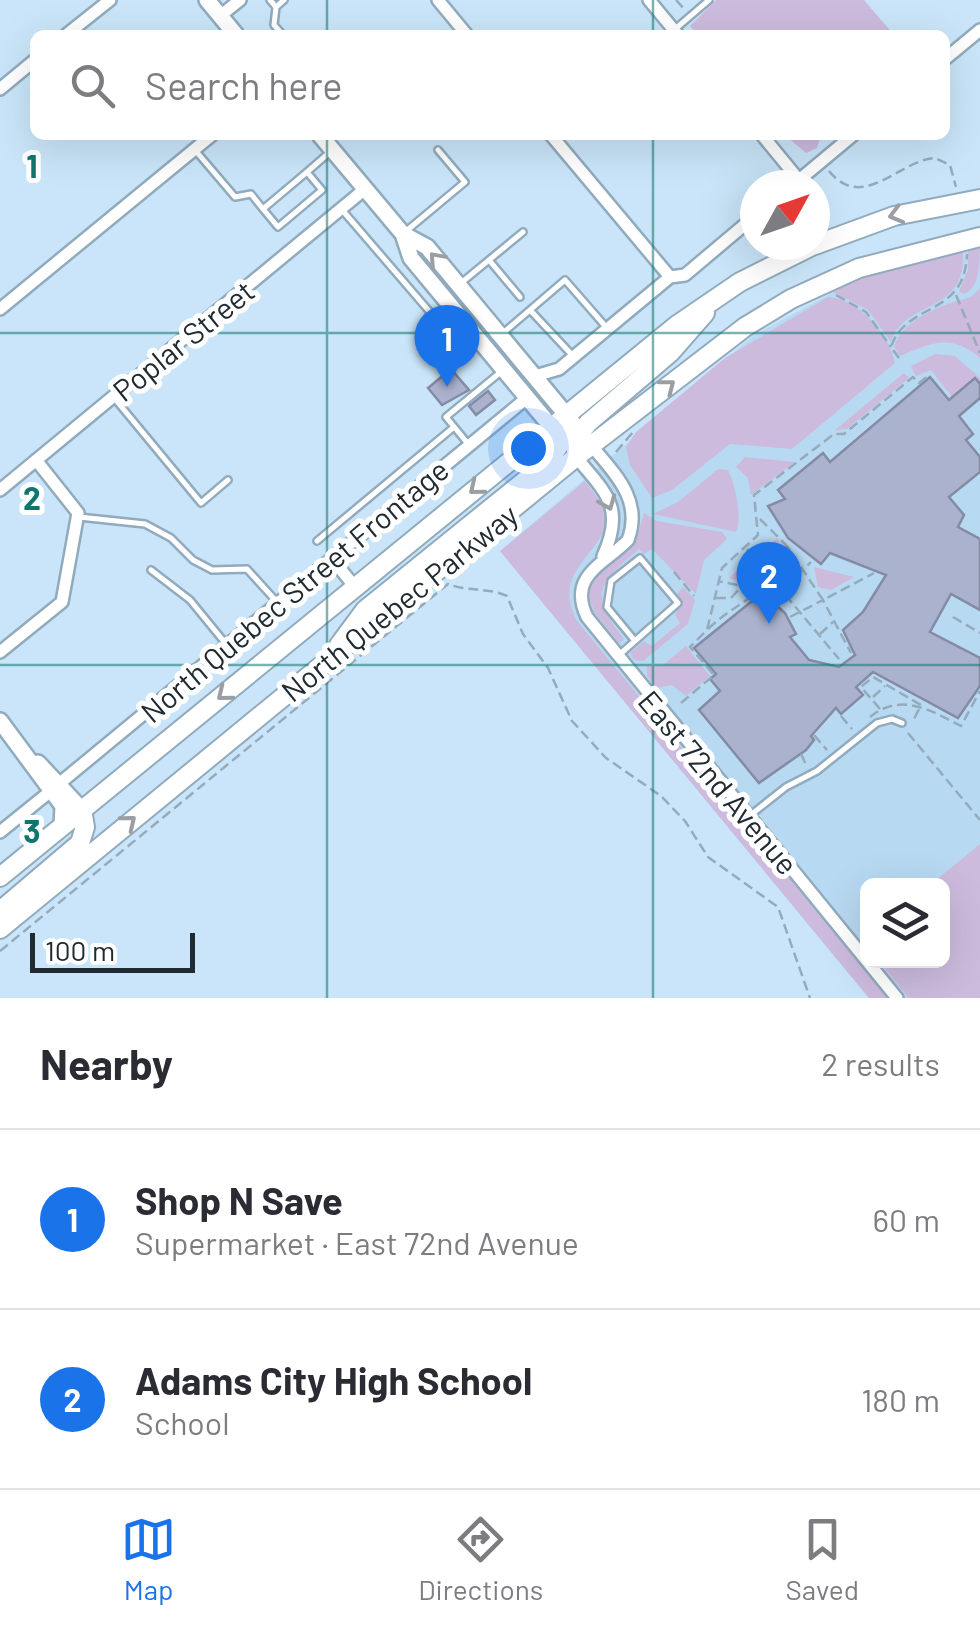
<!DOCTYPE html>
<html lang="en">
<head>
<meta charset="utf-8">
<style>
  :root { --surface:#fff; --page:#f7f7f7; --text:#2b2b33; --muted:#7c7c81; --line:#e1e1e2; --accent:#1a73e8 }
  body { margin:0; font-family:Barlow,sans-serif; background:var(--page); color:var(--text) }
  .controls { position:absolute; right:30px; bottom:30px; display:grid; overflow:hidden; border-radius:15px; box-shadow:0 10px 40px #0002 }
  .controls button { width:90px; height:90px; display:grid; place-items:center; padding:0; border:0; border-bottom:2px solid var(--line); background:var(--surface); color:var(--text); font:50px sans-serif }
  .compass { position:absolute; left:740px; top:170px; width:90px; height:90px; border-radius:50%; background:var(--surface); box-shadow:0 10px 40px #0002; rotate:50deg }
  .scale { position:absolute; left:30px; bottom:25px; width:165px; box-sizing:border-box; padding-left:10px; border:5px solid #202a31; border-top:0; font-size:28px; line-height:35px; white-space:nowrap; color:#202a31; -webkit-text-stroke:8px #fff; paint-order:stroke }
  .you { position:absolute; left:528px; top:448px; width:35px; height:35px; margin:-25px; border:8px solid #fff; border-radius:50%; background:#1a73e8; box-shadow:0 0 0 15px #1a73e833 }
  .badge { display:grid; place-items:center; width:65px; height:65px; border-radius:50%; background:var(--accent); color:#fff; font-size:32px; font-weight:700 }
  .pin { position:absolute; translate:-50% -82px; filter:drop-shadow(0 2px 5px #0008) }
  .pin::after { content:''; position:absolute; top:52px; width:35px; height:30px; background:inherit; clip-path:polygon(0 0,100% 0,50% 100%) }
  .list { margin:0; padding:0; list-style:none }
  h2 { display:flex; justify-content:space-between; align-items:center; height:130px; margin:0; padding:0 40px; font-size:42px }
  h2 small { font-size:32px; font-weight:400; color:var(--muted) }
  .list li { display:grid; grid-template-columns:65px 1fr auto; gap:30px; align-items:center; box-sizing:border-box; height:180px; padding:0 40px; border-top:2px solid var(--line) }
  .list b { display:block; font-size:38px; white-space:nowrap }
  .list p { margin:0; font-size:32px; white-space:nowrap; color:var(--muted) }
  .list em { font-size:32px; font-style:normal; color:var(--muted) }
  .icon { flex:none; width:55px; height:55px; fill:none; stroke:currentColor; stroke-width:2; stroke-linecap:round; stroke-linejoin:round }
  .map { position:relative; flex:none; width:980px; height:998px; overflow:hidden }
  .search { position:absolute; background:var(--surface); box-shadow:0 10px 40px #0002; left:30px; right:30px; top:30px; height:110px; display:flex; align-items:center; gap:25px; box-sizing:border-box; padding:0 35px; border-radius:15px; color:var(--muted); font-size:38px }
  .sheet { height:490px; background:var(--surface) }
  nav { display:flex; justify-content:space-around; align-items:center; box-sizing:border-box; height:140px; border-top:2px solid var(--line); background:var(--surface); font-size:28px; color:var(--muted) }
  nav a { display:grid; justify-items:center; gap:5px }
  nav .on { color:var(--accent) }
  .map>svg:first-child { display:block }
</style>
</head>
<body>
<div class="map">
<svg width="980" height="998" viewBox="0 0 980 998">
  <rect width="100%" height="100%" fill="#cae5f9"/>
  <!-- built -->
  <path fill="#b8d9f2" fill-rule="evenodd" d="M980 248V998H869L500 551 753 336 857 279 953 250ZM868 886H942V961H868Z"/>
  <!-- green -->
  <path fill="#cbd" d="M716 0H864L894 35H698L690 26Z
    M785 135H821L817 148 806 153Z
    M980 248C979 267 980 287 964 294L959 291 968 270V249L963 251C967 316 905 298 891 342L868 310 833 292C878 268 930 252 980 248Z
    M980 288V358C950 332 929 344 900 356L894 347C902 318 947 303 971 297Z
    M828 297C858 299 890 334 895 363L792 449 730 444 672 490 652 498 630 465 626 447 636 432 725 358Z
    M935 354 955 356 980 378V384L974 378 952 397 931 370 916 376 911 366Z
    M904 373 909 378 847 429 835 430Z
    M745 457 795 462 751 495 748 478 736 467Z
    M718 469 728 470C734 481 743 516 736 532L653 514 678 502Z
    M585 481 609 514C603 557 550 569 577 621L888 998H869L500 551Z
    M644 513 657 521 722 532 727 539 704 560 696 594 652 549 644 554 639 549C598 584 588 594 624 639L619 643 594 612 588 593 601 565 638 534Z
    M777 538 783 549 773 573 757 555Z
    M751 559 769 581 766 589 729 578Z
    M814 567 854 577 831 590 818 587Z
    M683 587 695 600 688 624 643 661 634 660 630 653 644 641 652 646 680 623 675 615 682 603 677 594Z
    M686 646 710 676 686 696 672 685 656 688 647 676V666L663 665Z
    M980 844V998H909L878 961H942V886L930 885Z"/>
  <!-- building -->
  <path fill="#abb2cd" stroke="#848ba5" stroke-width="2.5" d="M451 369 469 390 442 405 428 388Z
    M930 377 949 400 975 378 980 384V398L959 416 973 434 966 440 980 457V472L949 497 964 515 958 527 980 539V610L951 594 930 632 980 658V686L958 718 873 672 856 687 863 695 841 714 836 708 811 736 814 740 806 750 759 783 699 710 720 691 710 679 716 674 694 648 762 593 785 613 796 634 790 637 809 660 839 667 855 655 843 630 863 612 886 575 830 553 821 564 788 538 768 506 785 499 778 490 823 453 830 462Z
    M488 391 495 400 476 415 469 406Z"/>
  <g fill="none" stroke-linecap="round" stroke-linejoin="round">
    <!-- lane casing -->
    <g stroke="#91abbd" stroke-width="10">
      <path id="lane" d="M270 0 276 7 284 0
        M276 7 274 25 283 35
        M674 30 709 0
        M195 150 235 197 251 194 263 209
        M307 172 263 209 278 227 322 190 307 172 330 152
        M343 211 460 347 471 337
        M405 232 465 182 438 150
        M489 260 520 297
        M461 283 523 232
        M530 310 573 356
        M503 333 565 280 606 327
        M115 399 201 503 228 480
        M469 445 446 417 502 371
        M79 517 145 524 171 538 193 560 212 570 247 569 276 601
        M317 541 454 427
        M151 570 190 600 226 644
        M619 655 678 603 640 558 611 581 607 607 635 641
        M748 817 786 787 817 771 877 723 892 719 902 723"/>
    </g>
    <!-- street casing -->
    <g stroke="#91abbd" stroke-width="16">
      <path id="street" d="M438 0 467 35
        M649 0 678 35
        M220 16 240 0
        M66 35 110 0
        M945 59 980 30
        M0 89 35 60
        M551 135 670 277
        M762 135 799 180
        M793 185 853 135
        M670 277 685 275 755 216
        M0 309 212 135
        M535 376 559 369 670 277
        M591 445C615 474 643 500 628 540 605 564 567 575 587 617L897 998
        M576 457C607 494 625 508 603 556
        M0 490 365 189
        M333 560 355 587
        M0 652 62 602 78 513 36 460
        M60 783 528 397
        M0 832 52 790"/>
    </g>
    <!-- secondary casing -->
    <g stroke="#91abbd" stroke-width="20">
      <path id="secondary" d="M207 0 236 35
        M320 135 403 234 411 258 559 436
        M403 234 427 247 573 423
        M0 721 63 806 62 826
        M38 763 82 810"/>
    </g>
    <!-- primary casing -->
    <g stroke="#91abbd" stroke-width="22">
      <path id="primary" d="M815 245 894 216 980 199
        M576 452 577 437 588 423 670 353 705 313
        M339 645 365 610 548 462 566 435V414
        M0 877 677 325 740 282 814 245
        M0 911 80 843 85 827 82 810
        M0 929 576 457 745 327 791 299 859 268 980 237"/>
    </g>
    <!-- path -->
    <path stroke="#95abbb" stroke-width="2.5" stroke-dasharray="10 5" stroke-linecap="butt" d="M676 0 686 11
      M829 171C863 213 899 160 935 158L950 165 956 187
      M836 295 866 312 891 347
      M956 295 980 353
      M899 358 891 347C906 301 965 318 967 254
      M616 452 633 432
      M760 519 786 545
      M747 549 839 659
      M674 572 694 596
      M773 578 787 546 823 600 874 573
      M762 590 775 597 811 562
      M716 598H731L742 586
      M790 617 823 600 851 653
      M953 617 980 633
      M708 629C726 612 742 604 761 590L718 581
      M820 634 833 622
      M873 697 885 686
      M681 703 714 675 690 647 707 630 722 568 758 535 754 495 834 434H844L913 377 919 383 927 377
      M880 709 861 687 873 677 921 705 913 721
      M841 716 852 729
      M870 717C901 692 930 710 961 726L980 691
      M908 733 980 820
      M814 735 827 750
      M801 754 807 767
      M0 951 448 584C468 592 488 587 507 596L523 634 548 668 572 721 606 758 661 796 685 821 708 857 778 907 810 998"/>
    <!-- lane -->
    <use href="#lane" stroke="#fff" stroke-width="5"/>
    <!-- street -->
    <use href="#street" stroke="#fff" stroke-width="11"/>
    <!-- secondary -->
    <use href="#secondary" stroke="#fff" stroke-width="15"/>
    <!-- primary -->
    <use href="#primary" stroke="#fff" stroke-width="18"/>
  </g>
  <!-- one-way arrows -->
  <defs><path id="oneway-chevron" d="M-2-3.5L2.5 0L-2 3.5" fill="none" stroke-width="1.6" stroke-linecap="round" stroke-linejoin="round" transform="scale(2.5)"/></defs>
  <g stroke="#9b9fa2">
    <use href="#oneway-chevron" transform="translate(896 215) rotate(165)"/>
    <use href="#oneway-chevron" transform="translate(436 259) rotate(-132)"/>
    <use href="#oneway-chevron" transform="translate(668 386) rotate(-38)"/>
    <use href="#oneway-chevron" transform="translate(476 488) rotate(141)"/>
    <use href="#oneway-chevron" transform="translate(608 503) rotate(68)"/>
    <use href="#oneway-chevron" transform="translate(224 694) rotate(141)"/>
    <use href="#oneway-chevron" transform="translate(129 822) rotate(-39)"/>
  </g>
  <!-- grid -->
  <path fill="none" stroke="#0f766e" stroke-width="2.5" stroke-opacity="0.55" d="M327 0V35M653 0V35M327 135V998M653 135V998M0 333H980M0 665H980"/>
  <g text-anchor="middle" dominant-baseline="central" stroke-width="10" stroke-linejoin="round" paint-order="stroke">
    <!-- street labels -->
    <g font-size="30" fill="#202a31" stroke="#fff">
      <text transform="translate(183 340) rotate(-39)">Poplar Street</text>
      <text transform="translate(294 590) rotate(-40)">North Quebec Street Frontage</text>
      <text transform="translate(399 602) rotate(-39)">North Quebec Parkway</text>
      <text transform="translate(719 782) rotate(50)">East 72nd Avenue</text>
    </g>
  </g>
  <g font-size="32" text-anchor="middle" font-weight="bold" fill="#0f766e" stroke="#fff" stroke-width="10" stroke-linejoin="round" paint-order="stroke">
    <text x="32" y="178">1</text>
    <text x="32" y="510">2</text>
    <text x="32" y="843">3</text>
  </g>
</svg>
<div class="controls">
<button><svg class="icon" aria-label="layers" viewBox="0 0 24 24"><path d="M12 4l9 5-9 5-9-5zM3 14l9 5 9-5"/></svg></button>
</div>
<svg class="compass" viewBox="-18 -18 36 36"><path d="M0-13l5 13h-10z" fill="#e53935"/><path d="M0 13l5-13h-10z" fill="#7c7c81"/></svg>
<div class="scale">100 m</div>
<div class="you"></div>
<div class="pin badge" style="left:447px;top:387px">1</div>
<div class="pin badge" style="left:769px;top:624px">2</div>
<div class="search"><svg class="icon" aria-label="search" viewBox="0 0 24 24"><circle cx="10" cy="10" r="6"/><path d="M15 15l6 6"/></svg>Search here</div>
</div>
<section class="sheet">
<h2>Nearby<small>2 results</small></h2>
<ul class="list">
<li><span class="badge">1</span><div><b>Shop N Save</b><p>Supermarket · East 72nd Avenue</p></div><em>60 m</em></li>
<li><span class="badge">2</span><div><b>Adams City High School</b><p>School</p></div><em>180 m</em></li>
</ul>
</section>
<nav>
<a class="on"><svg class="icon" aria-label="map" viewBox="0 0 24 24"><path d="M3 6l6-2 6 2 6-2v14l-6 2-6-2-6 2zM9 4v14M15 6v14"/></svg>Map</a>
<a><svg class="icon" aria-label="directions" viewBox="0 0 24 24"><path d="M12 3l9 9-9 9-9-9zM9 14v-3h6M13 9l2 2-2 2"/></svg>Directions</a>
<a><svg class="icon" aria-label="saved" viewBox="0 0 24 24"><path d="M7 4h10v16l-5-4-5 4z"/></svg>Saved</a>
</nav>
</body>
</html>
